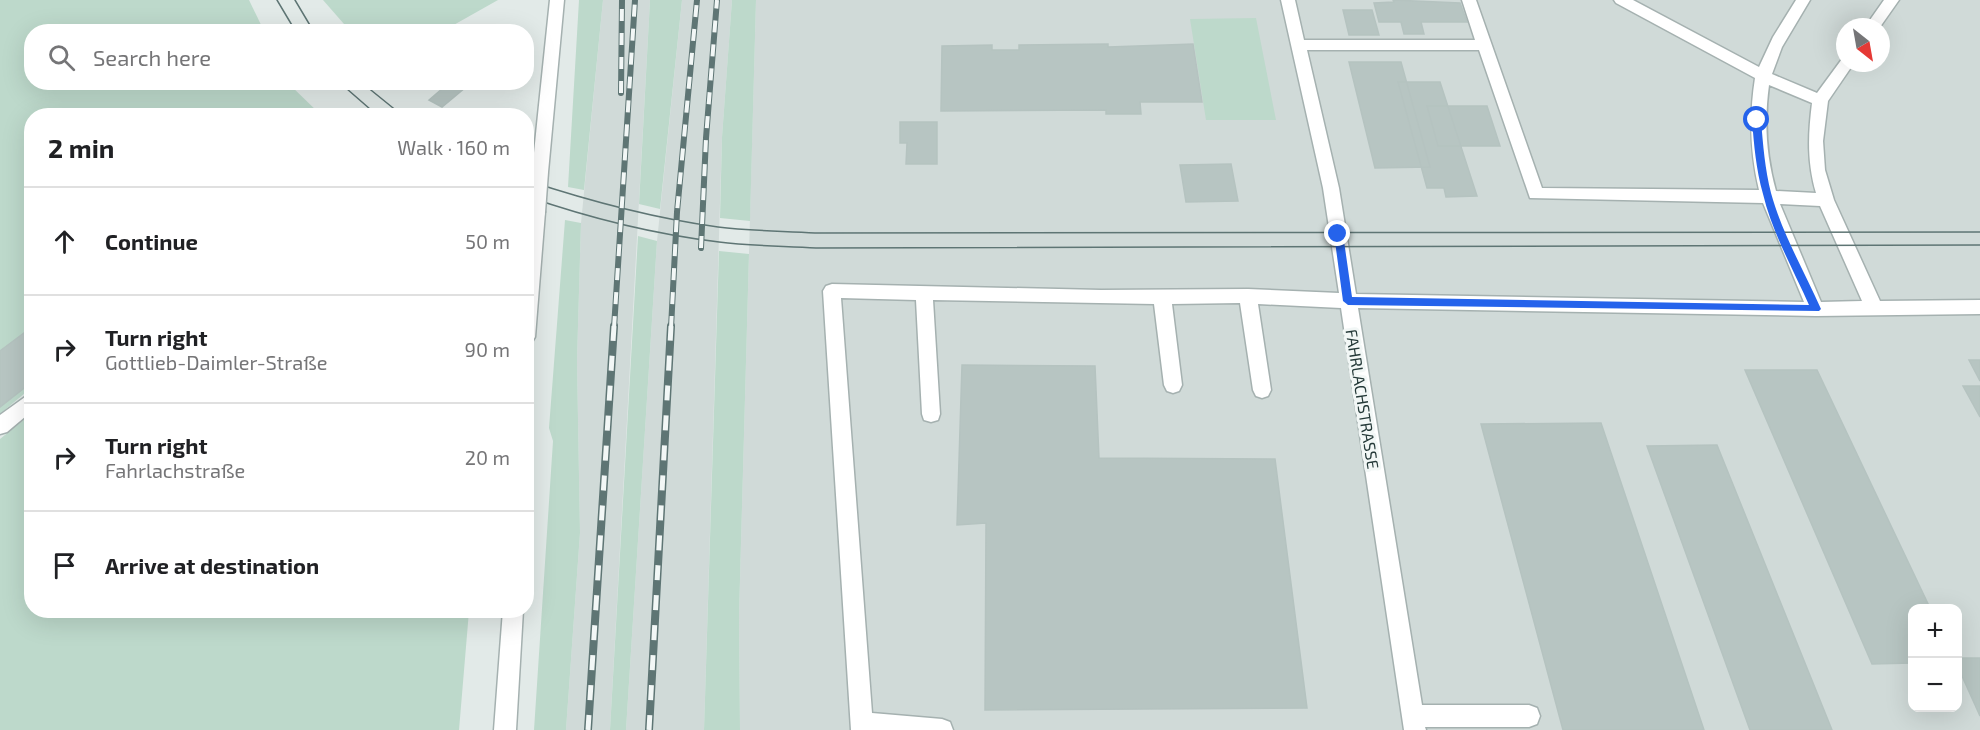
<!DOCTYPE html>
<html lang="en">
<head>
<meta charset="utf-8">
<style>
  :root { --surface:#fff; --page:#f6f6f6; --text:#202124; --muted:#757577; --line:#e0e0e0 }
  body { margin:0; font-family:"Exo 2",sans-serif; background:var(--page); color:var(--text) }
  .controls { position:absolute; right:18px; bottom:18px; display:grid; overflow:hidden; border-radius:12px; box-shadow:0 6px 24px #0002 }
  .controls button { width:54px; height:54px; display:grid; place-items:center; padding:0; border:0; border-bottom:2px solid var(--line); background:var(--surface); color:var(--text); font:30px sans-serif }
  .compass { position:absolute; left:1836px; top:18px; width:54px; height:54px; border-radius:50%; background:var(--surface); box-shadow:0 6px 24px #0002; rotate:149deg }
  .stop { position:absolute; width:18px; height:18px; margin:-14px; border:4px solid #2563eb; border-radius:50%; background:#fff }
  .stop.end { background:#2563eb; border-color:#fff; box-shadow:0 2px 6px #0008 }
  .list { margin:0; padding:0; list-style:none }
  h2 { display:flex; justify-content:space-between; align-items:center; height:78px; margin:0; padding:0 24px; font-size:26px }
  h2 small { font-size:20px; font-weight:400; color:var(--muted) }
  .list li { display:grid; grid-template-columns:39px 1fr auto; gap:18px; align-items:center; box-sizing:border-box; height:108px; padding:0 24px; border-top:2px solid var(--line) }
  .list b { display:block; font-size:22px; white-space:nowrap }
  .list p { margin:0; font-size:20px; white-space:nowrap; color:var(--muted) }
  .list em { font-size:20px; font-style:normal; color:var(--muted) }
  .icon { flex:none; width:33px; height:33px; fill:none; stroke:currentColor; stroke-width:2; stroke-linecap:round; stroke-linejoin:round }
  .map { position:relative; flex:none; width:1980px; height:730px; overflow:hidden }
  .search { position:absolute; background:var(--surface); box-shadow:0 6px 24px #0002; left:24px; top:24px; width:510px; height:66px; display:flex; align-items:center; gap:15px; box-sizing:border-box; padding:0 21px; border-radius:24px; color:var(--muted); font-size:22px }
  .panel { position:absolute; background:var(--surface); box-shadow:0 6px 24px #0002; left:24px; top:108px; width:510px; height:510px; border-radius:24px }
  .map>svg:first-child { display:block }
</style>
</head>
<body>
<div class="map">
<svg width="1980" height="730" viewBox="0 0 1980 730">
  <rect width="100%" height="100%" fill="#e2eae8"/>
  <!-- built -->
  <path fill="#d0dad8" fill-rule="evenodd" d="M603 0H650L610 730H566L580 533 577 361 581 223Z
    M682 0H732L722 137 704 730H626L657 241Z
    M756 0H1980V730H740L739 616ZM1845 27H1881V63H1845ZM1912 608H1958V708H1912Z"/>
  <!-- green -->
  <path fill="#bdd9cb" d="M0 0H249L264 31 32 32V82L288 83 321 115 32 116 31 388 0 414Z
    M323 0H498L443 31 351 32Z
    M579 0H603L584 190 568 187Z
    M650 0H682L660 209 639 204Z
    M732 0H756L750 221 720 218 722 137Z
    M1256 18 1276 120H1206L1190 19Z
    M565 220 581 223 577 361 580 533 566 730H534L553 441 549 428Z
    M638 236 657 241 626 730H610Z
    M719 251 749 254 739 616 740 730H704Z
    M31 414 32 610 469 611 459 730H0V439Z"/>
  <!-- building -->
  <path fill="#b7c5c2" stroke="#b5c3c0" stroke-width="1.5" d="M1393 0 1460 3 1467 22H1421L1424 34H1404L1401 22H1379L1374 3 1394 2Z
    M1343 10H1372L1379 35H1349Z
    M1108 44V47L1193 44 1202 102H1140L1141 114H1106V110L941 111 942 46 992 45V50H1019V45Z
    M1349 62H1401L1430 167 1375 168Z
    M450 82H472L442 107 429 100Z
    M1398 82H1440L1477 196 1446 197 1444 188H1427Z
    M1427 106H1487L1500 146H1438Z
    M900 122H937V164H906L907 143H900Z
    M1231 164 1238 201 1186 202 1180 165Z
    M32 327V382L0 407V351Z
    M1969 360H1980V381Z
    M962 365 1095 366 1099 458 1275 459 1307 708 985 710 986 523 957 525Z
    M1745 370H1817L1930 608H1912V663L1872 664Z
    M1963 386H1980V417Z
    M1601 423 1704 730H1563L1481 424Z
    M1717 445 1832 730H1750L1647 446Z
    M1958 658H1980V716L1958 667Z"/>
  <g fill="none" stroke-linecap="round" stroke-linejoin="round">
    <!-- minor casing -->
    <g stroke="#a5b1b0" stroke-width="3">
      <path id="minor" d="M550 0H564L548 172 546 176H534L532 172Z
        M1281 0H1295L1304 40H1475L1462 0H1476L1542 188 1759 190C1750 152 1749 117 1755 78L1616 3 1614 0H1633L1759 67 1773 37 1796 0H1810L1782 47 1772 74 1817 93 1842 59 1845 58V63H1854L1828 101 1823 141 1825 170 1834 200 1880 301 1980 300V314L1816 316 1358 308 1422 705H1529L1537 708 1540 716 1537 724 1529 727H1425L1426 730H1404L1341 308 1258 304 1271 390 1268 396 1262 398 1256 396 1253 390 1240 303 1172 304 1182 385 1179 391 1173 393 1167 391 1164 385 1154 304 933 300 940 414 938 420 931 422 924 420 922 414 916 300 841 298 872 713 942 719 950 722 953 730H851L823 291 826 286 832 284 1101 290 1248 289 1339 293 1323 188ZM1307 50H1479L1530 198 1763 203 1804 302 1356 294 1339 188ZM1769 85 1812 103C1808 135 1807 162 1816 193L1776 191C1766 155 1764 122 1769 85ZM1780 204 1820 206 1862 301 1821 302Z
        M1884 0H1899L1880 27H1865Z
        M537 206 543 207 545 212 535 337 532 342 526 344C526 318 521 226 531 207Z
        M32 392V411L7 432 0 434V415Z
        M503 610H523L516 730H494Z"/>
    </g>
    <!-- minor -->
    <use href="#minor" fill="#fff" fill-rule="evenodd"/>
    <!-- tram -->
    <path stroke="#5e7574" stroke-width="1.5" d="M277 0 296 32
      M295 0 314 32
      M339 82 378 116
      M361 82 403 116
      M526 180C589 201 653 218 718 227 750 231 783 231 815 233L1980 232
      M526 196C589 218 653 234 719 242 751 246 784 246 816 248L1980 245"/>
    <!-- rail-far1 casing -->
    <g stroke="#5e7574" stroke-width="6">
      <path id="rail-far1" d="M621 93 622 0
        M701 248 706 138 717 0
        M614 328 635 0
        M671 328 677 212 697 0"/>
    </g>
    <!-- rail casing -->
    <g stroke="#5e7574" stroke-width="8">
      <path id="rail" d="M588 730 614 326
        M649 730 671 326"/>
    </g>
    <!-- rail-far1 -->
    <use href="#rail-far1" stroke="#f2f7f6" stroke-width="4" stroke-dasharray="12" stroke-linecap="butt"/>
    <!-- rail -->
    <use href="#rail" stroke="#f2f7f6" stroke-width="5" stroke-dasharray="15" stroke-linecap="butt"/>
    <!-- minor-bridge casing -->
    <g stroke="#a5b1b0" stroke-width="19" stroke-linecap="butt">
      <path id="minor-bridge" d="M537 212 540 172"/>
    </g>
    <!-- minor-bridge -->
    <use href="#minor-bridge" stroke="#fff" stroke-width="16"/>
  </g>
  <!-- route -->
  <path fill="#2563eb" d="M1757 117 1761 120C1763 145 1765 169 1771 193 1782 233 1804 271 1821 309L1819 311 1348 305 1343 301 1334 234 1338 231 1343 234 1352 297 1809 305C1793 269 1772 232 1763 194 1756 169 1754 145 1752 120Z"/>
  <g text-anchor="middle" dominant-baseline="central" stroke-width="6" stroke-linejoin="round" paint-order="stroke">
    <!-- street labels -->
    <g font-size="16" fill="#243938" stroke="#f2f7f6">
      <text transform="translate(1363 399) rotate(81)">FAHRLACHSTRASSE</text>
    </g>
  </g>
</svg>
<div class="controls">
<button>+</button>
<button>−</button>
</div>
<svg class="compass" viewBox="-18 -18 36 36"><path d="M0-13l5 13h-10z" fill="#e53935"/><path d="M0 13l5-13h-10z" fill="#757577"/></svg>
<div class="stop" style="left:1757px;top:120px"></div>
<div class="stop end" style="left:1338px;top:234px"></div>
<div class="search"><svg class="icon" aria-label="search" viewBox="0 0 24 24"><circle cx="10" cy="10" r="6"/><path d="M15 15l6 6"/></svg>Search here</div>
<section class="panel">
<h2>2 min<small>Walk · 160 m</small></h2>
<ul class="list">
<li><svg class="icon" aria-label="ahead" viewBox="0 0 24 24"><path d="M12 20V5M6 11l6-6 6 6"/></svg><div><b>Continue</b></div><em>50 m</em></li>
<li><svg class="icon" aria-label="right" viewBox="0 0 24 24"><path d="M7 20v-9h11M14 6l5 5-5 5"/></svg><div><b>Turn right</b><p>Gottlieb-Daimler-Straße</p></div><em>90 m</em></li>
<li><svg class="icon" aria-label="right" viewBox="0 0 24 24"><path d="M7 20v-9h11M14 6l5 5-5 5"/></svg><div><b>Turn right</b><p>Fahrlachstraße</p></div><em>20 m</em></li>
<li><svg class="icon" aria-label="arrive" viewBox="0 0 24 24"><path d="M6 21V4h12l-3 4 3 4H6"/></svg><div><b>Arrive at destination</b></div></li>
</ul>
</section>
</div>
</body>
</html>
